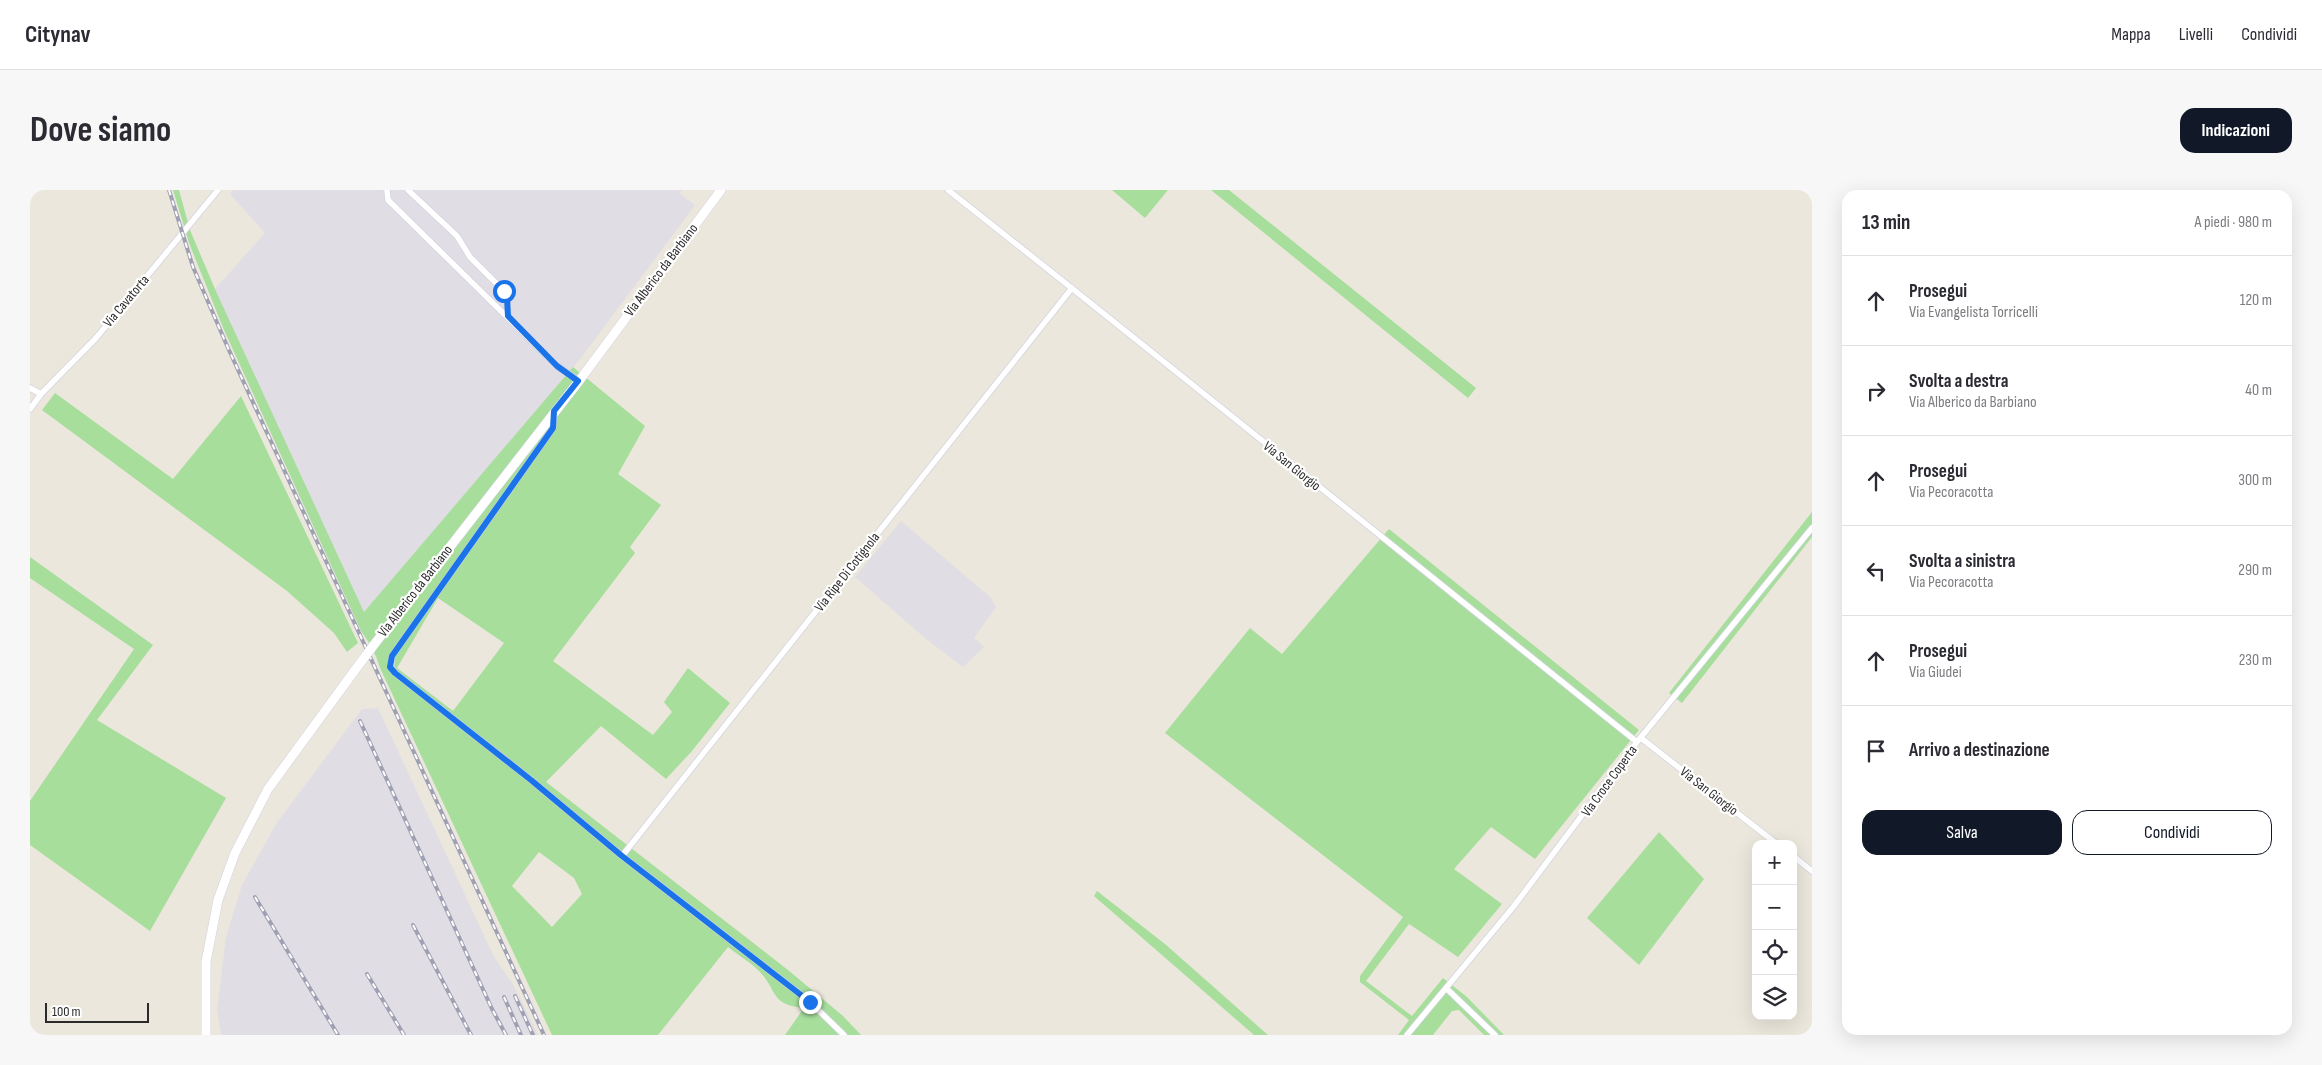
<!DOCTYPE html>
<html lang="it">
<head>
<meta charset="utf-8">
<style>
  :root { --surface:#fff; --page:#f7f7f7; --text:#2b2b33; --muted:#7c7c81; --line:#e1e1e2; --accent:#111827 }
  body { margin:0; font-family:"Sofia Sans Condensed",sans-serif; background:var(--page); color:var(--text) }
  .controls { position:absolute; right:15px; bottom:15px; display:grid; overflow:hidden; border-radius:10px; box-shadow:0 5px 20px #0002 }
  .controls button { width:45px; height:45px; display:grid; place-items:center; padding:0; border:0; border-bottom:1px solid var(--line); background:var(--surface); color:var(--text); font:25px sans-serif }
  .scale { position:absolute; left:15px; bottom:12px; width:104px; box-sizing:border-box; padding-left:5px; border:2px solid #2a2a2a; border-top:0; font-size:14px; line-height:18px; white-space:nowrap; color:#2a2a2a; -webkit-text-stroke:4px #fff; paint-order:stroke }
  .stop { position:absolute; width:15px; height:15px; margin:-11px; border:4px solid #1a73e8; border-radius:50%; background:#fff }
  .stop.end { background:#1a73e8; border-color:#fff; box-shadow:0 1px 5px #0008 }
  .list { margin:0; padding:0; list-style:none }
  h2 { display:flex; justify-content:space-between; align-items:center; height:65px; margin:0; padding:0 20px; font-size:21px }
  h2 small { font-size:16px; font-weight:400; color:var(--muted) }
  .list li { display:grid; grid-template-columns:32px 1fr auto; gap:15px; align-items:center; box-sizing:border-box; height:90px; padding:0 20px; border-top:1px solid var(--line) }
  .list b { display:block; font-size:19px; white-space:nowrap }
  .list p { margin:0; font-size:16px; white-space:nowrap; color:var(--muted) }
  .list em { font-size:16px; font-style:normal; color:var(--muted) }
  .actions { display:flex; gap:10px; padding:15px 20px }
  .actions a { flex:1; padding:11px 0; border:1px solid var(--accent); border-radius:15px; text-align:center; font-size:18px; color:var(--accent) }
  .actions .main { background:var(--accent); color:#fff }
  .icon { flex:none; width:28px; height:28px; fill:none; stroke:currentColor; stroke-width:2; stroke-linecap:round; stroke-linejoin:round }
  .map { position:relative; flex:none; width:1782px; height:845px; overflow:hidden; border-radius:15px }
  header { display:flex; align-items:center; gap:30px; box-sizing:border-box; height:70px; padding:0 25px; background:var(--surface); border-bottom:1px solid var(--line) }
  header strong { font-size:24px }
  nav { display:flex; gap:28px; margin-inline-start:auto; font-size:18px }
  .intro { display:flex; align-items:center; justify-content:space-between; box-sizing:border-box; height:120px; padding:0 30px }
  h1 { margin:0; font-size:35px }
  .button { padding:12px 22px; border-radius:15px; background:var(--accent); color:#fff; font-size:18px; font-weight:700 }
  main { display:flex; gap:30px; padding:0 30px }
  aside { flex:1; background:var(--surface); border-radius:15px; box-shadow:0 5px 20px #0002 }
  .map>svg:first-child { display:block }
</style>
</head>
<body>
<header>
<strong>Citynav</strong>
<nav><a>Mappa</a><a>Livelli</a><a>Condividi</a></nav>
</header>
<div class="intro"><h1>Dove siamo</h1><a class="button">Indicazioni</a></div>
<main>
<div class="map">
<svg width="1782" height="845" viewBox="0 0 1782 845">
  <rect width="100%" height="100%" fill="#ebe7dc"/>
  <!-- industrial -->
  <path fill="#e0dde4" d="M203 0H652L649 3 665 15 551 168 334 422 185 99 235 43 200 4Z
    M871 331 960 407 966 417 944 448 954 457 933 477 895 448 825 387Z
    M348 518 464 767 484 796 508 845H191L187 820 196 747 212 695 246 634 332 519Z"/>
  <!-- green -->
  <path fill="#a7de9c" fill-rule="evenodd" d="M143 0H149L160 40 185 99 334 422 543 177 615 236 588 284 631 315 600 357 605 363 523 471 623 545 642 522 634 512 658 478 700 513 662 561 636 589 571 536 516 592 758 780 813 826 831 845H755L774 818C740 815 748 801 729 781 720 772 708 765 698 757L628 845H522L350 478C346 464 340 453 331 441L194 140 159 53ZM408 408 474 453 423 521 367 478ZM509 662 544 688 552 704 522 737 482 696Z
    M1082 0H1138L1115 28Z
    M1181 0H1199L1446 198 1438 208Z
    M25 203 143 289 211 206 328 453 317 462 304 443 257 401 12 220Z
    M1782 322V347L1652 513 1639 503Z
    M1359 339 1609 540 1505 669 1461 637 1424 679 1472 714 1428 767 1379 734 1336 791 1382 826 1413 788 1437 807 1474 845H1454L1429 820 1422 821 1403 845H1368L1379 830 1330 792V786L1373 727 1135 543 1220 438 1252 464Z
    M0 367 123 455 67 530 196 608 120 741 0 655V611L104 459 0 388Z
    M1629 642 1674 689 1609 775 1557 728Z
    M1067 701 1135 754 1238 845H1224L1064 706Z"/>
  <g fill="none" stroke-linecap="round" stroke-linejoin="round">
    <!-- street casing -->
    <g stroke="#d2d2e1" stroke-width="7">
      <path id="street" d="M357 0 358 10 527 176 549 191
        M378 0 427 46 440 67 474 101 477 108 478 126
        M918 0C1149 182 1377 368 1607 552
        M0 198 11 204
        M0 219 11 204 66 148 188 0
        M524 225 523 238 362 466 361 477 365 483 501 590 592 666 780 812 814 845
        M1611 548 1747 654
        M592 666 1042 98
        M1763 666 1782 681
        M1416 798 1465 845
        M1377 845 1484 716 1607 552 1782 338"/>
    </g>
    <!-- secondary casing -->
    <g stroke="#d2d2e1" stroke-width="10">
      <path id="secondary" d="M343 456 549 191 691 0
        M176 845V772L188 710 205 663 238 599 325 480"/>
    </g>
    <!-- street -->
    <use href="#street" stroke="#fff" stroke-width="5.5"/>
    <!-- secondary -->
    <use href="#secondary" stroke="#fff" stroke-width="9"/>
    <!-- rail casing -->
    <g stroke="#a0a0b3" stroke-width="4">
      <path id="rail" d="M139 0 163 77 198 158 514 845
        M330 531 462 819 476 845
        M225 707 308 845
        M383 735 441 845
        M337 784 374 845
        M485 806 503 845
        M474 807 491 845"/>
    </g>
    <!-- rail -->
    <use href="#rail" stroke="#fff" stroke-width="2" stroke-dasharray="5.5" stroke-linecap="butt"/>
    <!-- secondary-bridge casing -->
    <g stroke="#d2d2e1" stroke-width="10" stroke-linecap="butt">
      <path id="secondary-bridge" d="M325 480 343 456"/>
    </g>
    <!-- secondary-bridge -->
    <use href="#secondary-bridge" stroke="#fff" stroke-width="9"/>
  </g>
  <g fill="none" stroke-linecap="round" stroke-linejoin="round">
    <!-- route -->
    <path stroke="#1a73e8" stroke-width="6" d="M474 101 477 108 478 126 527 176 548 191 524 221 523 238 362 466 360 477 365 483 501 590 592 666 780 812"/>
  </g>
  <g text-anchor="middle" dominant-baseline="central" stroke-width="4.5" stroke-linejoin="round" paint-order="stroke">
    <!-- street labels -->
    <g font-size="14" fill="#2a2a2a" stroke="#fff">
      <text transform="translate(631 80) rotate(-53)">Via Alberico da Barbiano</text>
      <text transform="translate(96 111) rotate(-50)">Via Cavatorta</text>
      <text transform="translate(1262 276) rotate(39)">Via San Giorgio</text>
      <text transform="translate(817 382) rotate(-52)">Via Ripe Di Cotignola</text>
      <text transform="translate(385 401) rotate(-52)">Via Alberico da Barbiano</text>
      <text transform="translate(1579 591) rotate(-54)">Via Croce Coperta</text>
      <text transform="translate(1679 601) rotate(38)">Via San Giorgio</text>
    </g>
  </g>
</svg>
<div class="controls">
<button>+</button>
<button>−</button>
<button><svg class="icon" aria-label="locate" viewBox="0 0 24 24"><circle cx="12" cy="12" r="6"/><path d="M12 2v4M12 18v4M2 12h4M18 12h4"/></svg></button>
<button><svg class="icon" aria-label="layers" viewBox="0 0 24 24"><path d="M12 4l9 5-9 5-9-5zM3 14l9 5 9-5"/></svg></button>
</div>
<div class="scale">100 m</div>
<div class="stop" style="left:474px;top:101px"></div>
<div class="stop end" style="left:780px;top:812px"></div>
</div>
<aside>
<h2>13 min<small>A piedi · 980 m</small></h2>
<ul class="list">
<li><svg class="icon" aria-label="ahead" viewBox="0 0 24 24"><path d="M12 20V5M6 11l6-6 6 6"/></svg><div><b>Prosegui</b><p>Via Evangelista Torricelli</p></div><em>120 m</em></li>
<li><svg class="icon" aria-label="right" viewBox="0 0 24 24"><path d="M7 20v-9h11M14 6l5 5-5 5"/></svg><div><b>Svolta a destra</b><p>Via Alberico da Barbiano</p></div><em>40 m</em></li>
<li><svg class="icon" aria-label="ahead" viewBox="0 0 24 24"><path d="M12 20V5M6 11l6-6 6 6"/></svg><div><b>Prosegui</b><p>Via Pecoracotta</p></div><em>300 m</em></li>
<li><svg class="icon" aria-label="left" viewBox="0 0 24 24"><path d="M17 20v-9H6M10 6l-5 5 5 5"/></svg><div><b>Svolta a sinistra</b><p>Via Pecoracotta</p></div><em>290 m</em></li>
<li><svg class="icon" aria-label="ahead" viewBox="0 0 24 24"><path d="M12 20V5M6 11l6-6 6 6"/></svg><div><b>Prosegui</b><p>Via Giudei</p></div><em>230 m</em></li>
<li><svg class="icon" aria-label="arrive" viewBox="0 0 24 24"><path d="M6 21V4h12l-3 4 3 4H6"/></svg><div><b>Arrivo a destinazione</b></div></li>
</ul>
<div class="actions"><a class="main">Salva</a><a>Condividi</a></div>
</aside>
</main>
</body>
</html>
